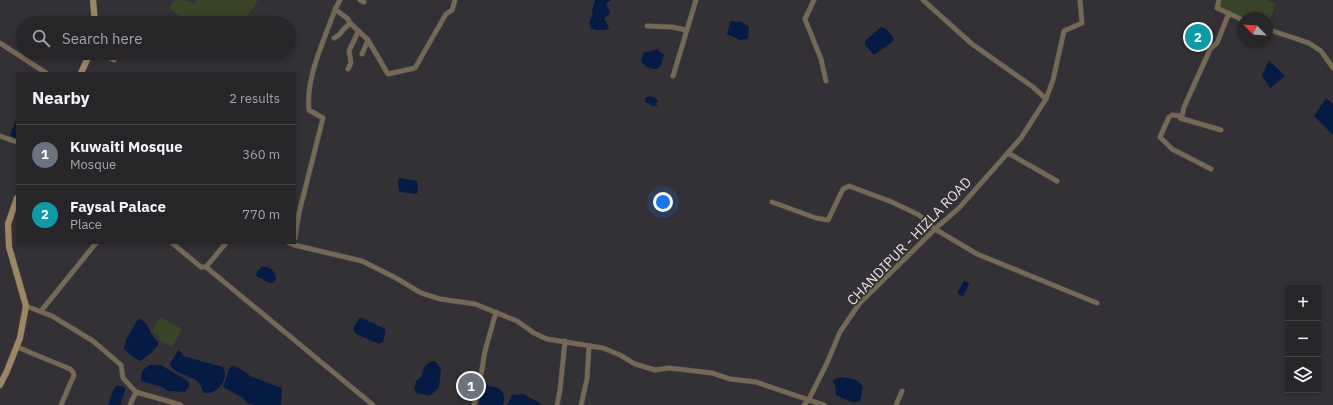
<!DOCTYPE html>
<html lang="en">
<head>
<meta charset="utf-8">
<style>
  :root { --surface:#272528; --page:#2f2d30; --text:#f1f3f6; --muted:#a4a5a8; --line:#434245; --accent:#1a73e8 }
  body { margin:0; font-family:"IBM Plex Sans",sans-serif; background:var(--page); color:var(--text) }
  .controls { position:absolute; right:12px; bottom:12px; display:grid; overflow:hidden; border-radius:0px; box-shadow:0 2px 6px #0003 }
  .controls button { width:36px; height:36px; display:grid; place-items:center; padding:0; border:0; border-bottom:1px solid var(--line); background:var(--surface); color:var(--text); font:20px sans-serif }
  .compass { position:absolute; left:1237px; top:12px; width:36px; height:36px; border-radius:50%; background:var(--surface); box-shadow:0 2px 6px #0003; rotate:295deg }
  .you { position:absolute; left:663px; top:202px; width:14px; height:14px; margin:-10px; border:3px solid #fff; border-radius:50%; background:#1a73e8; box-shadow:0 0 0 6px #1a73e833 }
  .badge { display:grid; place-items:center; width:26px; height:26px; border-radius:50%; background:var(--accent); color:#fff; font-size:13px; font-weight:700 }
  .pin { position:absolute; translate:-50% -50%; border:2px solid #fff; box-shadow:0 1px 4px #0006 }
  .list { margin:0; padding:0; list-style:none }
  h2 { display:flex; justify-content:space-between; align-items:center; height:52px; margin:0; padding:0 16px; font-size:17px }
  h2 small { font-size:13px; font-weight:400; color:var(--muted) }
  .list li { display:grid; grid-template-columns:26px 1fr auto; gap:12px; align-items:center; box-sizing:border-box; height:60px; padding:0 16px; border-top:1px solid var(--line) }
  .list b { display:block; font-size:15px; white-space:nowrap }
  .list p { margin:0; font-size:13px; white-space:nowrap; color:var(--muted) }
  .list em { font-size:13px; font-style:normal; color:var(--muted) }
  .icon { flex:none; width:22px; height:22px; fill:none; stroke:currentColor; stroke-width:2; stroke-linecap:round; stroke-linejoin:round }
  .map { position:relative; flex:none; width:1333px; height:405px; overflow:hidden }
  .search { position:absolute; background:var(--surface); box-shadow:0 2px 6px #0003; left:16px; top:16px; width:280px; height:44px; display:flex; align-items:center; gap:10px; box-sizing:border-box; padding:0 14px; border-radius:22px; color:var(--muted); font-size:15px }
  .panel { position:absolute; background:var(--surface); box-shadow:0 2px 6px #0003; left:16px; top:72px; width:280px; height:172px; border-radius:0px }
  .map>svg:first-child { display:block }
</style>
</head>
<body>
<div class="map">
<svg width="1333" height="405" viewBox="0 0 1333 405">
  <rect width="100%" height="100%" fill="#343136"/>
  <!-- green -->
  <path fill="#384528" d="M177 0H182L195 4 197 0H258L243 23H194L169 9 172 2Z
    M1222 0H1267L1276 4 1268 26 1267 18H1247L1219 8Z
    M160 317 182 329 172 347 158 339 160 336 152 332Z"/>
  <!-- water -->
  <path fill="#051b43" d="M595 0H611L606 4 610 12 609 15 604 18 609 28 607 30H595L591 28 589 23 593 14 592 10Z
    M731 21 741 22 749 27 748 39 740 40 727 34Z
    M881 27 885 28 894 38 892 42 874 55 865 45V41Z
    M657 49 664 55 661 65 657 69C650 69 644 67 641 60L644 52H649Z
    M1269 60 1285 76 1270 88 1262 75Z
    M649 96 654 97 658 101 656 104 658 106H653L645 102V98Z
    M1326 98 1333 104V135L1314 116Z
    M17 118V139L10 135Z
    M400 178 417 181 418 186 417 194 401 192 399 191 398 181Z
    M261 267C269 266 274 269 276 278L275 282 270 283 256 276 257 272Z
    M964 281 968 282 969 284 963 296 959 295 957 293Z
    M359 318H362L385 329V334L383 342 379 344 356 334 353 329Z
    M138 319C149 320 149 335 158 342V345L151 353 140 361 130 355 124 348 126 340Z
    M178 350 181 352 183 356 223 367C223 369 225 371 225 373 226 384 214 395 204 393 202 390 201 385 198 382 191 375 173 374 170 364Z
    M432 361H435L441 369 439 387 430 396 417 393 414 389 416 381 422 376C422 370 426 363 432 361Z
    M150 365H161L189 382V387L185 392 168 391 162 387 141 381C140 373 143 369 150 365Z
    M232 365 244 371 250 376 282 388 281 405H255L247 403 243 398 223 387 229 369Z
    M842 377C850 378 860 380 863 387 861 392 862 399 859 402H851L836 395 835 385 833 382V380Z
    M116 386H121L125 388V391L120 405H108L113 391Z
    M487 386C500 386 507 392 503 405H479C480 398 480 390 487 386Z
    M523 394 540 403 542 405H507L512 395Z"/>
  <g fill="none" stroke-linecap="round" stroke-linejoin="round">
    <!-- minor casing -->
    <g stroke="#504e52" stroke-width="5.5">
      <path id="minor" d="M360 0 364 2
        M814 0 805 19 821 59 826 81
        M923 0 972 44 1033 87 1046 99
        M1219 0 1217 8 1243 20
        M335 9 348 19 350 23 368 40 362 54
        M647 26 672 27 686 30
        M1267 29 1309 43 1321 51 1333 68
        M334 38C340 35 339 35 343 30 345 27 348 26 350 23
        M368 40 388 74 415 68 446 14 452 10 455 0
        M0 43 46 73
        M102 53 114 60
        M348 69 351 63 349 51 358 32
        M673 76 696 0
        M1182 116 1180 118 1221 130
        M0 136 17 142
        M1008 153 1057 181
        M1211 169 1172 149 1160 137 1169 117 1172 115 1182 116 1184 107 1208 54 1210 49 1217 43 1229 13
        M772 202 816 218 828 220 843 189 849 186 892 202 919 215 935 229 977 254 1097 303
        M295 238 299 213 323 118 309 110C306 79 321 48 331 20 334 13 336 7 340 0
        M172 243 201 267H206L226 243
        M289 243 294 245 362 261 396 278 421 293 440 299 475 304 517 321 534 333 547 339 603 348 620 355 635 364 655 370 669 368 712 373 730 379 756 382 824 405
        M206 267 373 405
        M26 306 52 316 93 341 121 365 123 378 136 392 181 405
        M41 311 96 243
        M17 347 70 369 73 372 74 375 61 405
        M130 405 136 392
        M474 405 479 387 485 351 496 312
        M557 405 560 390 565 341
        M581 405 587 379 589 346
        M804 405 809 399 827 363 840 332 859 304 935 229 959 208 1021 138 1046 99 1053 80 1064 31 1082 23 1080 0
        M896 405 902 391"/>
    </g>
    <!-- secondary casing -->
    <g stroke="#504e52" stroke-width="7">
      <path id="secondary" d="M93 0 95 23
        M81 73 90 53
        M0 385 7 371 20 338 26 306 9 247 8 224 17 198"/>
    </g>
    <!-- minor -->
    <use href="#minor" stroke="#766953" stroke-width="4.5"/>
    <!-- secondary -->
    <use href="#secondary" stroke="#9c8764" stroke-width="6"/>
  </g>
  <g text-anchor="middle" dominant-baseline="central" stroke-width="3.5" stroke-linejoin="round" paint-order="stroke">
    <!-- street labels -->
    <g font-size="14" fill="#e6e4e7" stroke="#343136">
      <text transform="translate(909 241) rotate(-46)">CHANDIPUR - HIZLA ROAD</text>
    </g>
  </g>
</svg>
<div class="controls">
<button>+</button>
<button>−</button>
<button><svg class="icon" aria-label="layers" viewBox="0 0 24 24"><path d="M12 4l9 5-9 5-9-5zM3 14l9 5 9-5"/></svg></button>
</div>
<svg class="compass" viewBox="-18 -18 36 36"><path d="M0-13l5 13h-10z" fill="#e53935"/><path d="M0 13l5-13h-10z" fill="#a4a5a8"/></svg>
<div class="you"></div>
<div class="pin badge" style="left:471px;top:386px;background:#6b7280">1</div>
<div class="pin badge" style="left:1198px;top:37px;background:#0f9aa8">2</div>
<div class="search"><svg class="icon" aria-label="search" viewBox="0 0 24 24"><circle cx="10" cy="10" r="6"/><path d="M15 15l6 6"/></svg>Search here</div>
<section class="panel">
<h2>Nearby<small>2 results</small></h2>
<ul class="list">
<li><span class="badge" style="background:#6b7280">1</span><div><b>Kuwaiti Mosque</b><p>Mosque</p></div><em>360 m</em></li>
<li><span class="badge" style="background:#0f9aa8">2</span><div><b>Faysal Palace</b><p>Place</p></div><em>770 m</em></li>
</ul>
</section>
</div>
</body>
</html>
